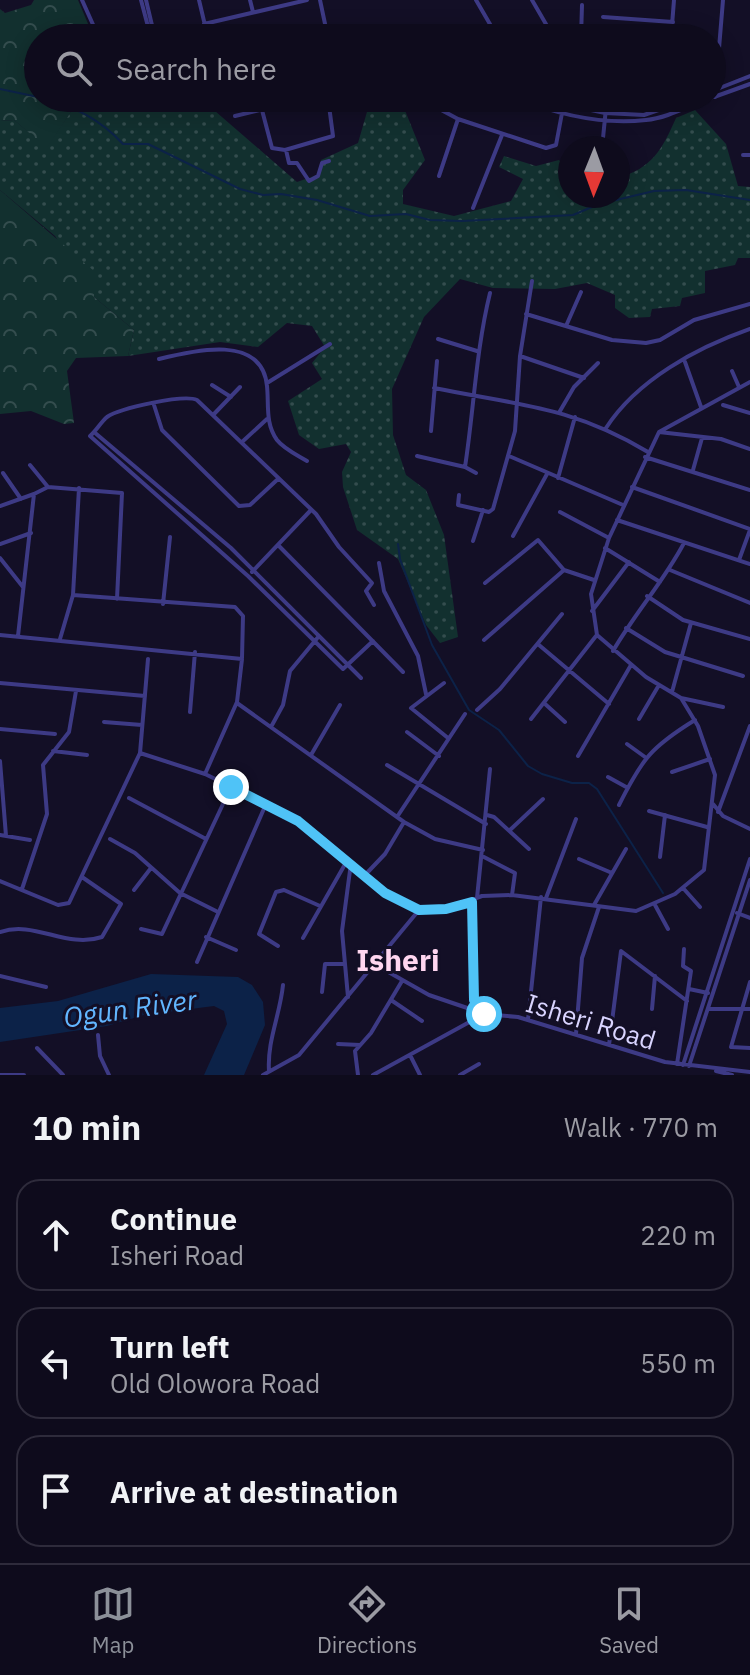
<!DOCTYPE html>
<html lang="en">
<head>
<meta charset="utf-8">
<style>
  :root { --surface:#0e0b1c; --page:#1c1929; --text:#f1f3f6; --muted:#9b9ba3; --line:#2e2b3b; --accent:#8c9099 }
  body { margin:0; font-family:"IBM Plex Sans",sans-serif; background:var(--page); color:var(--text) }
  .compass { position:absolute; left:558px; top:136px; width:72px; height:72px; border-radius:50%; background:var(--surface); box-shadow:0 4px 20px #0003; rotate:181deg }
  .stop { position:absolute; width:24px; height:24px; margin:-18px; border:6px solid #4fc3f7; border-radius:50%; background:#fff }
  .stop.end { background:#4fc3f7; border-color:#fff; box-shadow:0 2px 8px #0008 }
  .list { margin:0; padding:0; list-style:none }
  h2 { display:flex; justify-content:space-between; align-items:center; height:104px; margin:0; padding:0 32px; font-size:34px }
  h2 small { font-size:26px; font-weight:400; color:var(--muted) }
  .list li { display:grid; grid-template-columns:52px 1fr auto; gap:24px; align-items:center; box-sizing:border-box; height:112px; margin:0 16px 16px; padding:0 16px; border:2px solid var(--line); border-radius:24px }
  .list b { display:block; font-size:30px; white-space:nowrap }
  .list p { margin:0; font-size:26px; white-space:nowrap; color:var(--muted) }
  .list em { font-size:26px; font-style:normal; color:var(--muted) }
  .icon { flex:none; width:44px; height:44px; fill:none; stroke:currentColor; stroke-width:2; stroke-linecap:round; stroke-linejoin:round }
  .map { position:relative; flex:none; width:750px; height:1075px; overflow:hidden }
  .search { position:absolute; background:var(--surface); box-shadow:0 4px 20px #0003; left:24px; right:24px; top:24px; height:88px; display:flex; align-items:center; gap:20px; box-sizing:border-box; padding:0 28px; border-radius:44px; color:var(--muted); font-size:30px }
  .sheet { height:488px; background:var(--surface) }
  nav { display:flex; justify-content:space-around; align-items:center; box-sizing:border-box; height:112px; border-top:2px solid var(--line); background:var(--surface); font-size:22px; color:var(--muted) }
  nav a { display:grid; justify-items:center; gap:4px }
  nav .on { color:var(--accent) }
  .map>svg:first-child { display:block }
</style>
</head>
<body>
<div class="map">
<svg width="750" height="1075" viewBox="0 0 750 1075">
  <defs>
    <pattern id="grass-dots" width="8" height="8" patternUnits="userSpaceOnUse" patternTransform="scale(2)"><rect width="8" height="8" fill="#12302f"/><path d="M2 2h.1M6 6h.1" fill="none" stroke="#344d4e" stroke-width="1.8" stroke-linecap="round"/></pattern>
    <pattern id="forest-crowns" width="20" height="18" patternUnits="userSpaceOnUse" patternTransform="scale(2)"><rect width="20" height="18" fill="#12302f"/><path d="M2 6a3 3 0 1 1 6 0M12 15a3 3 0 1 1 6 0" fill="none" stroke="#344d4e"/></pattern>
  </defs>
  <rect width="100%" height="100%" fill="#130f26"/>
  <!-- grass -->
  <path fill="url(#grass-dots)" d="M80 98H171L174 101 200 98 297 182 320 174 321 160 358 143 371 98H400L425 160 403 190V204L454 216 511 201 523 179 499 167 504 156 536 166 559 160 570 173V196H618V178C652 168 662 150 676 118L695 110 726 144 738 186 750 187V258H738L735 265 705 271V293L682 298 680 306 652 309 650 317 629 318 615 308V295L587 283 555 289 493 288 460 279 424 317 392 389 393 435 406 475 426 490 444 535 458 637 440 643 426 625 398 559 357 530 343 487 342 472 351 452 346 444 319 449 299 435 288 401 322 379 312 363 325 347 312 326 287 323 258 347 220 342 128 356 134 330 94 297 55 236 0 190V121L14 120 47 147Z"/>
  <!-- forest -->
  <path fill="url(#forest-crowns)" d="M34 0H78L94 38H38V98H80L47 148 14 120 0 121V9L5 13 31 5Z
    M0 190 94 271V297L134 330 128 356 76 358 67 371 74 423 64 424 31 411 0 414Z"/>
  <!-- water -->
  <path fill="#0c2248" d="M151 974 238 977 252 985 263 1002 265 1025 244 1075H204L227 1024 224 1011 214 1006 144 1015 107 1026 0 1042V1008L58 1001Z"/>
  <g fill="none" stroke-linecap="round" stroke-linejoin="round">
    <!-- stream -->
    <path stroke="#0c2248" stroke-width="2" d="M0 89 38 97
      M41 98C72 105 101 120 123 144H148L240 189 263 195 281 194 317 200 370 216 406 214 430 220 462 221 573 215 599 204 654 191 686 190 750 200
      M398 544 400 559 432 645 469 710 499 730 528 766 542 774 572 783H589L597 789 663 893"/>
    <!-- minor -->
    <path stroke="#3d3a85" stroke-width="4" d="M82 0 99 38
      M141 0 151 38
      M146 0 155 38
      M199 0 208 38
      M250 0 253 12
      M320 0 328 38
      M476 0 498 38
      M532 0 554 38
      M603 17 673 22
      M204 24 307 0
      M581 38 582 5
      M671 38 674 0
      M712 91 750 76
      M714 97 750 84
      M715 97 723 0
      M419 98 458 119 546 148 556 145 562 113
      M516 98C556 114 602 125 646 120 668 118 690 105 711 98
      M536 98 605 113 644 115 693 98
      M262 110 272 148 285 150 333 136 328 98
      M235 116 310 98
      M602 148 607 98
      M286 150 289 163H297L309 181 318 176 322 163 329 161
      M743 155H750
      M439 176 458 119
      M473 208 502 135
      M526 314 612 340 646 343 660 340 694 320 750 304
      M566 326 581 292
      M438 339 477 351
      M520 356 584 378
      M159 359C195 350 262 334 267 386 269 405 265 423 277 440 284 449 297 455 307 461
      M685 362 701 407
      M732 371 739 387
      M267 383 330 344
      M212 385 231 397
      M434 388C518 405 571 406 648 452
      M154 405 162 430 239 506 250 505 278 479
      M723 405 750 413
      M560 411 574 387 598 363
      M214 414 240 387
      M606 428C637 380 696 348 750 329
      M431 431 437 361
      M94 432 231 548 361 678
      M659 432 721 439 750 449
      M242 442 267 419
      M417 456 465 467 476 473
      M509 456 623 505
      M645 457 750 490
      M30 465 48 487
      M465 467C474 408 476 350 490 293
      M693 470 702 438
      M3 473 21 499
      M558 478 575 417
      M632 487 750 529
      M459 495 458 505 489 512 493 509 515 431 520 356 532 281
      M0 506 34 494
      M560 512 609 538
      M617 520 750 564
      M513 536 547 474
      M473 541 483 510
      M0 544 31 533
      M278 545 403 672
      M605 548 660 582
      M0 558 23 587
      M739 560 750 530
      M379 563 384 591 418 656 426 694
      M670 570 750 603
      M252 572 311 510
      M485 583 538 540 564 570 594 580
      M73 595 235 607 243 616 242 658
      M647 596 683 620 750 639
      M163 604 170 537
      M592 611 629 562
      M626 628 665 652 743 676
      M0 635 242 659 237 702 205 774
      M18 636 34 494 48 487 122 493 117 599
      M60 639 73 595 79 488
      M484 640 564 570
      M373 641 343 669 248 576 90 436C96 431 101 422 107 417 120 408 184 394 197 400L316 514 339 547 372 583 366 591 374 605
      M539 645 609 704
      M613 651C635 613 664 581 684 543
      M0 683 145 696
      M444 683 411 708 448 738
      M672 692 691 623
      M681 698 723 707
      M237 703 404 822 435 839 483 850
      M544 703 565 722
      M477 710 500 689 562 614
      M190 712 195 652
      M531 719 596 636
      M639 719 659 685
      M104 722 142 725
      M271 727 283 705 290 671 319 636
      M0 729 55 734
      M407 732 439 756
      M627 744 645 757
      M53 751 87 755
      M140 753 205 774 283 812 325 840 385 893 419 910 446 909 482 896 512 895 636 911 675 894 704 870 715 775 698 726 681 698 646 677 597 635 591 594 609 538 659 432 750 382
      M311 755 340 705
      M578 756 631 665
      M0 761 6 836
      M387 765 486 824
      M672 772 710 759
      M608 777 628 788
      M129 798 206 839
      M713 804 723 816 750 829
      M619 805C642 759 651 747 695 720
      M649 811 707 827
      M718 812 750 726
      M487 815 494 817 529 849
      M397 817 465 714
      M510 830 543 799
      M0 835 30 840
      M110 839 135 853 180 893 216 911
      M482 856 515 873 512 895
      M660 857 665 815
      M579 859 612 873
      M365 875 385 854 404 822
      M0 881 58 905 69 903 140 753 148 659
      M683 888 700 907
      M22 889 47 814 43 765 69 732 76 691
      M134 890 151 868
      M477 898 490 769
      M546 898 576 819
      M472 902 474 1000 484 1014 518 1017 665 1062 750 1072
      M594 905 626 849
      M655 905 668 929
      M737 913 750 918
      M141 929 162 934 231 787
      M0 932C35 920 66 949 102 937L121 904 82 877
      M206 937 236 950
      M303 938 348 859
      M278 946 259 934 276 892 284 890 320 906
      M197 962 266 804
      M376 965 429 995 482 1013
      M0 976 46 987
      M750 982 731 1047 750 1048
      M689 989 708 993
      M322 992 325 964H345
      M348 997 342 931 351 863
      M391 1000 422 1021
      M652 1009 655 976
      M710 1009H750
      M528 1020 541 897
      M576 1034 582 958 599 907
      M98 1035 100 1056 109 1075
      M338 1044 360 1045
      M609 1045 621 951 687 1001
      M37 1048 63 1075
      M410 1055 420 1075
      M677 1064 691 971 683 966 684 949
      M683 1065 750 859
      M689 1066 750 880
      M269 1071C267 1041 280 1015 283 985
      M716 1071 732 1075
      M0 1075H24
      M263 1075 299 1055 419 910
      M358 1075 355 1051 371 1033 402 981
      M373 1075 484 1014
      M460 1075 479 1064"/>
  </g>
  <g fill="none" stroke-linecap="round" stroke-linejoin="round">
    <!-- route -->
    <path stroke="#4fc3f7" stroke-width="10" d="M231 787 298 821 385 893 419 910 446 909 472 902 474 1000 484 1014"/>
  </g>
  <g text-anchor="middle" dominant-baseline="central" stroke-width="6" stroke-linejoin="round" paint-order="stroke">
    <!-- street labels -->
    <g font-size="26" fill="#d9d4ff" stroke="#130f26">
      <text transform="translate(591 1021) rotate(17)">Isheri Road</text>
    </g>
    <!-- water labels -->
    <g font-size="28" font-style="italic" fill="#62b6ff" stroke="#130f26">
      <text transform="translate(130 1008) rotate(-8)">Ogun River</text>
    </g>
    <!-- quarter labels -->
    <g font-size="30" font-weight="bold" fill="#ffd6f0" stroke="#130f26">
      <text x="398" y="959">Isheri</text>
    </g>
  </g>
</svg>
<svg class="compass" viewBox="-18 -18 36 36"><path d="M0-13l5 13h-10z" fill="#e53935"/><path d="M0 13l5-13h-10z" fill="#9b9ba3"/></svg>
<div class="stop" style="left:484px;top:1014px"></div>
<div class="stop end" style="left:231px;top:787px"></div>
<div class="search"><svg class="icon" aria-label="search" viewBox="0 0 24 24"><circle cx="10" cy="10" r="6"/><path d="M15 15l6 6"/></svg>Search here</div>
</div>
<section class="sheet">
<h2>10 min<small>Walk · 770 m</small></h2>
<ul class="list">
<li><svg class="icon" aria-label="ahead" viewBox="0 0 24 24"><path d="M12 20V5M6 11l6-6 6 6"/></svg><div><b>Continue</b><p>Isheri Road</p></div><em>220 m</em></li>
<li><svg class="icon" aria-label="left" viewBox="0 0 24 24"><path d="M17 20v-9H6M10 6l-5 5 5 5"/></svg><div><b>Turn left</b><p>Old Olowora Road</p></div><em>550 m</em></li>
<li><svg class="icon" aria-label="arrive" viewBox="0 0 24 24"><path d="M6 21V4h12l-3 4 3 4H6"/></svg><div><b>Arrive at destination</b></div></li>
</ul>
</section>
<nav>
<a class="on"><svg class="icon" aria-label="map" viewBox="0 0 24 24"><path d="M3 6l6-2 6 2 6-2v14l-6 2-6-2-6 2zM9 4v14M15 6v14"/></svg>Map</a>
<a><svg class="icon" aria-label="directions" viewBox="0 0 24 24"><path d="M12 3l9 9-9 9-9-9zM9 14v-3h6M13 9l2 2-2 2"/></svg>Directions</a>
<a><svg class="icon" aria-label="saved" viewBox="0 0 24 24"><path d="M7 4h10v16l-5-4-5 4z"/></svg>Saved</a>
</nav>
</body>
</html>
